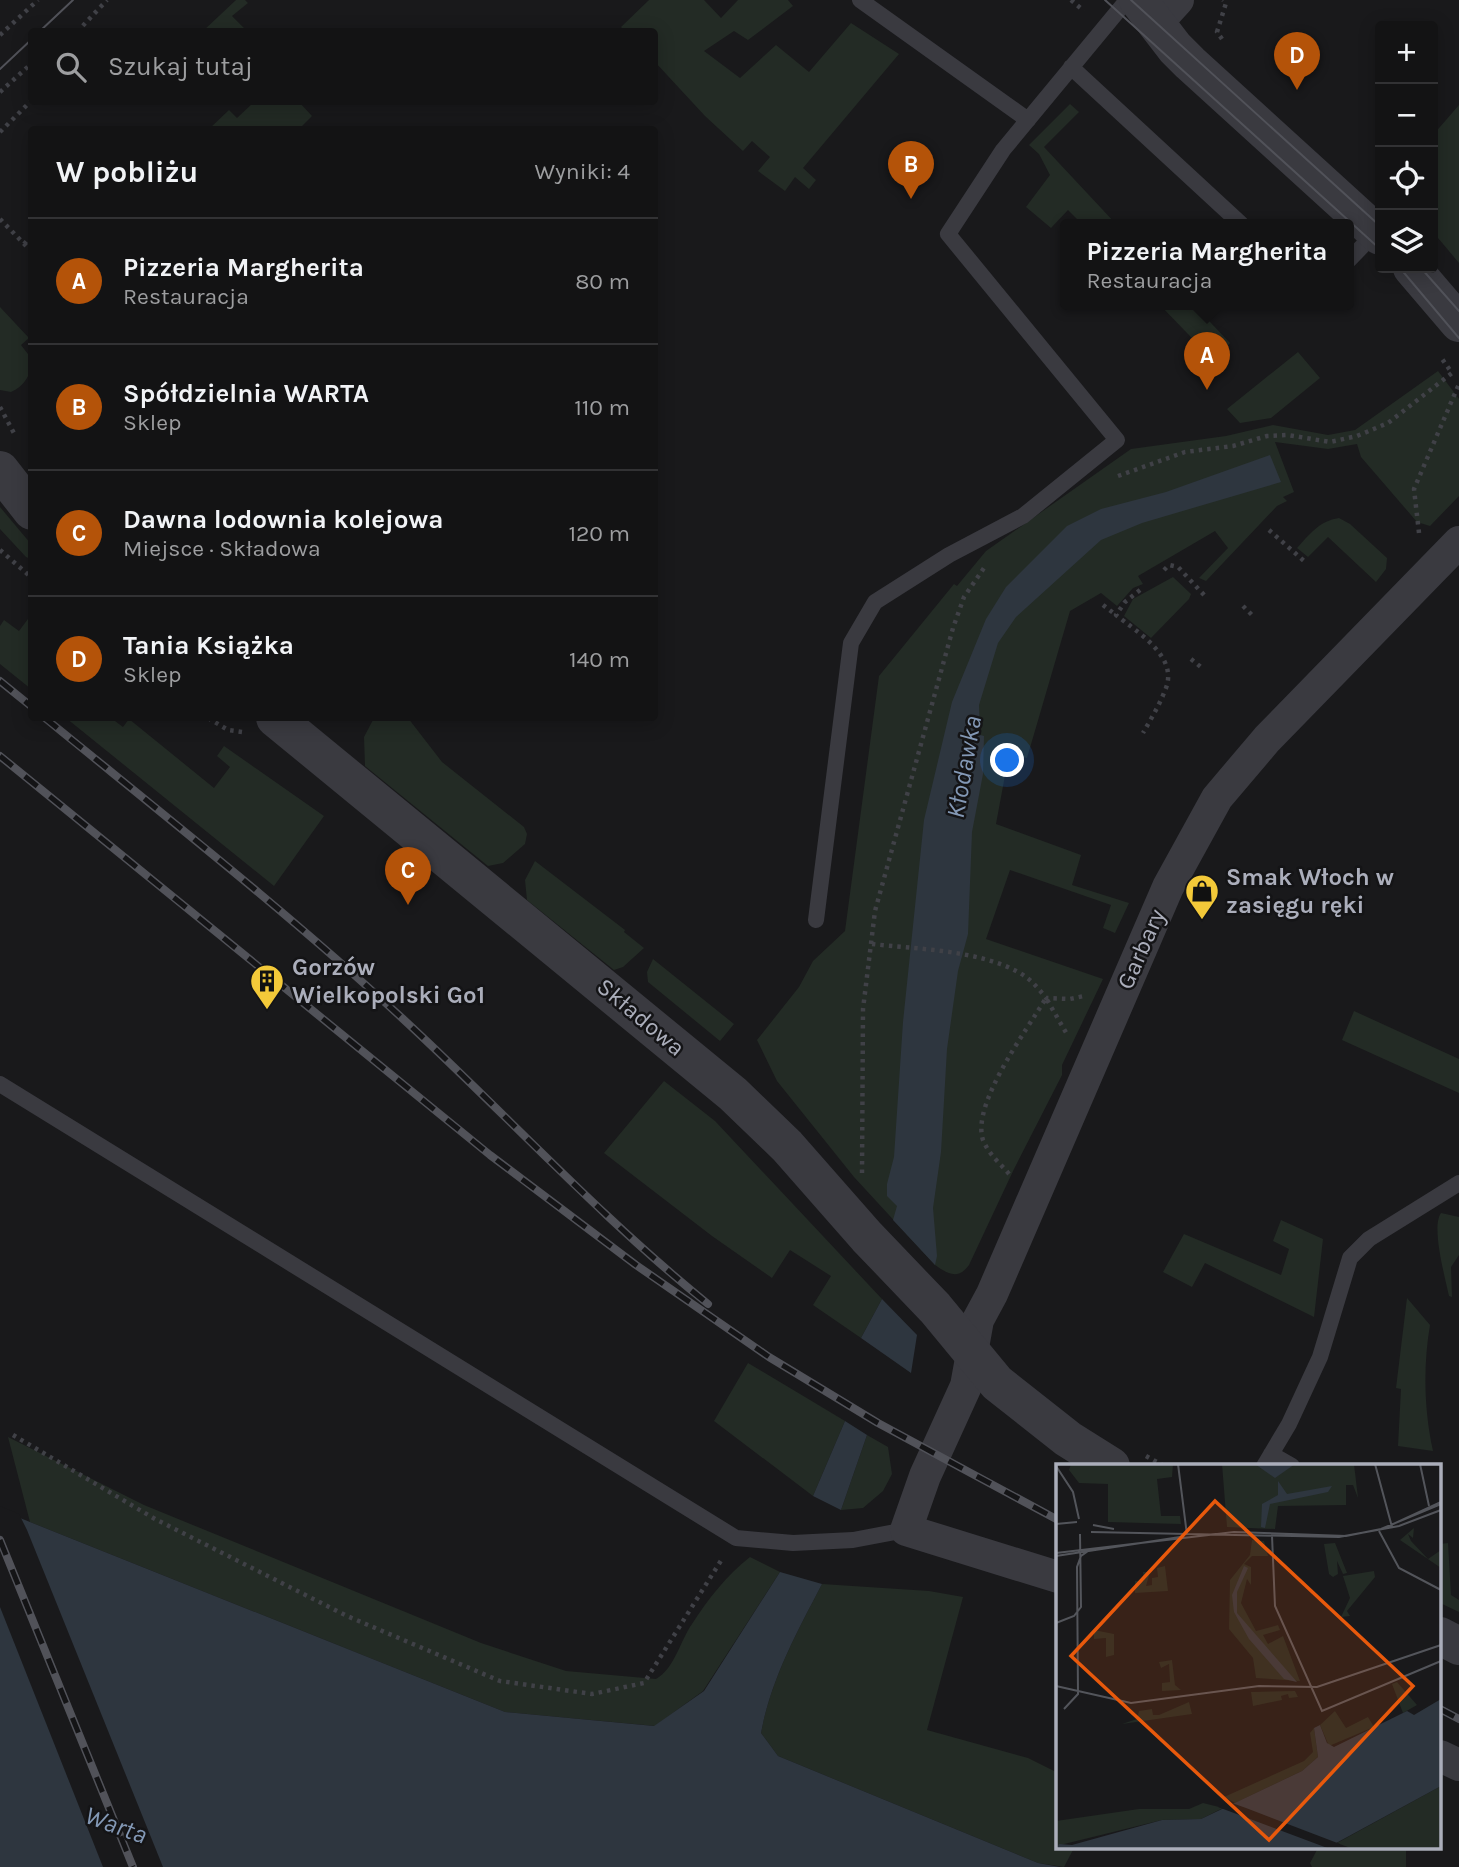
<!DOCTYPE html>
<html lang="pl">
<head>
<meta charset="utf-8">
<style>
  :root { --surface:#131314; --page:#1c1c1d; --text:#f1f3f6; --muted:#9d9ea0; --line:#323234; --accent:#b45309 }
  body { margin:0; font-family:Karla,sans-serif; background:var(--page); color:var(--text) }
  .controls { position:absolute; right:21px; top:21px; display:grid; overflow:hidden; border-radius:7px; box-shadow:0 4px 18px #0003 }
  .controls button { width:63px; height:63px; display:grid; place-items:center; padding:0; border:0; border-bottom:2px solid var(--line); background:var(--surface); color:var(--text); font:35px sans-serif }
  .you { position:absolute; left:1008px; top:761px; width:24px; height:24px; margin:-18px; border:5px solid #fff; border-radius:50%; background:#1a73e8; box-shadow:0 0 0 10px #1a73e833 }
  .badge { display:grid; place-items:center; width:46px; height:46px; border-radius:50%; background:var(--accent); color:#fff; font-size:23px; font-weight:700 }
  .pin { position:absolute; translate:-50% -58px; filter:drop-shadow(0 2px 4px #0008) }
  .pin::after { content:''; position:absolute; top:37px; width:24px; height:21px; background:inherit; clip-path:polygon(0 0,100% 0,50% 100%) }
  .popup { position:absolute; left:1060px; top:219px; width:294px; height:91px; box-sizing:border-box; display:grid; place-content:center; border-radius:7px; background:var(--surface); filter:drop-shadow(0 2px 5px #0005); font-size:23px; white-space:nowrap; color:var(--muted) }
  .popup b { font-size:26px; color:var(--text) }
  .popup::after { content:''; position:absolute; left:50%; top:100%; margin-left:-14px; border:14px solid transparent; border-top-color:var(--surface) }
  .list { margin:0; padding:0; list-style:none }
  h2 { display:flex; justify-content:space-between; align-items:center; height:91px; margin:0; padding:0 28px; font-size:30px }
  h2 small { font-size:23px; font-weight:400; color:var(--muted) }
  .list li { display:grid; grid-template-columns:46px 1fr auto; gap:21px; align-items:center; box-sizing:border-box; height:126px; padding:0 28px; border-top:2px solid var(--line) }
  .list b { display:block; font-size:26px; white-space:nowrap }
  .list p { margin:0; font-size:23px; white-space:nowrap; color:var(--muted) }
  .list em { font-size:23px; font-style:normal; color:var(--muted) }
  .icon { flex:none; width:38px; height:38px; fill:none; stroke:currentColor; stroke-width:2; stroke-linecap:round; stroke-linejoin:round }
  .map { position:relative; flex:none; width:1459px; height:1867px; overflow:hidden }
  .search { position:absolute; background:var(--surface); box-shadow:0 4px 18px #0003; left:28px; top:28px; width:630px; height:77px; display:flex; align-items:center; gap:18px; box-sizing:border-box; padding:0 24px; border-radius:7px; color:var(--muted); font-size:26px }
  .panel { position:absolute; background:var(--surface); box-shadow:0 4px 18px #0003; left:28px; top:126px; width:630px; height:595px; border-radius:7px }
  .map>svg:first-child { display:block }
</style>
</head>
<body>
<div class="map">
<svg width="1459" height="1867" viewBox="0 0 1459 1867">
  <rect width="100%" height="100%" fill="#19191b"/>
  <!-- green -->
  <path fill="#232b25" d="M236 0H245L248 3 232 16 247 31H203Z
    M649 0H704L721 18 738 0H788L793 6 748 40 734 31 704 51 740 78 776 45 809 72 851 23 899 54 803 168 816 180 809 189 795 177 785 191 758 171 770 157 752 141 743 151 705 116 655 62 654 32 625 31 621 27Z
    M254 102H299L312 116 299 129H209L229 110 237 118Z
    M1070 104 1079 112 1044 147 1116 224H1082L1068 210 1051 228 1026 207 1050 175 1039 154 1029 145Z
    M1459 105V263L1433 232V135Z
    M1159 304H1193L1230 343 1214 361Z
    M0 307 29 338 21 345 31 358C32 373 26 385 11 392L0 390Z
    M1298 352 1320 378 1271 418 1240 423 1227 409Z
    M1438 371 1459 399V496L1430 526 1417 522 1361 457 1357 444 1328 449 1275 442 1294 492 1283 497 1287 501 1277 506 1206 581 1199 578 1228 548 1215 531 1138 576 1143 584 1133 588 1117 606 1101 593 1070 611 1027 758 1009 754 996 824 1081 855 1072 885 1129 903 1115 933 1103 928 1111 905 1010 870 986 939 1103 979 1062 1065V1075L1014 1169 969 1265C958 1280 948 1274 935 1265L854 1177 777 1081 757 1040 799 987 813 961 845 931 879 676 954 584 957 586 986 551 1131 449 1226 436 1273 425 1328 435 1355 430Z
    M0 507 31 544V559L26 557 0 529Z
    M1339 518 1350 524 1387 558 1386 569 1376 582 1328 537 1308 557 1297 548C1310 534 1319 521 1339 518Z
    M1173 577 1191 594 1189 599 1151 638 1124 616 1133 599Z
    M31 615 32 689H31L0 664V626L4 620 19 631Z
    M66 718H111L123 727 129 719 214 788 230 767 217 756 224 746 324 816 274 886Z
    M374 718H408L442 762 524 827 527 834 525 844 503 863 488 866 365 766 364 737Z
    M535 861 625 930 624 932 644 948 623 967 614 970 527 900 525 880Z
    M653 959 734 1024 720 1041 648 982 647 972Z
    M1354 1011 1459 1059V1093L1342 1040Z
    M664 1081 715 1121 882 1299 861 1338 813 1305 831 1276 790 1250 772 1278 712 1236 604 1153Z
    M1441 1213 1459 1217V1255L1451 1267 1452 1297 1449 1296C1445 1277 1431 1227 1441 1213Z
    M1281 1220 1323 1239 1314 1317 1205 1263 1192 1287 1163 1272 1184 1234 1281 1275 1289 1249 1273 1241Z
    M1407 1298 1430 1325C1423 1366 1424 1410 1433 1451L1398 1446 1401 1389 1396 1388Z
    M748 1363 845 1421 813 1496 714 1421Z
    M867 1435 888 1447 892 1474 883 1491 863 1508 841 1510Z
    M8 1437 144 1505 481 1643 566 1671 656 1679C675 1668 680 1641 692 1624 708 1599 727 1575 750 1557L780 1572 703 1691 655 1726 505 1712 30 1522Z
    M1448 1543 1451 1595 1459 1600V1612L1440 1603V1544Z
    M822 1584 929 1591 963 1597 927 1730 1028 1758 1058 1773V1848H1074L1064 1867 1038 1863 778 1756 761 1733C771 1679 797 1632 822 1584Z
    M1318 1848H1406V1867H1312L1310 1863Z"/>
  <!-- water -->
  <path fill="#2e363f" d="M1270 455 1281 482 1142 523 1101 540 1016 617 998 643 979 705 980 735 984 736 983 774 972 832 968 934 958 971 947 1049 941 1152 933 1208 937 1256 935 1265 893 1220 897 1206 887 1196V1184L894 1157 903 1022 924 820 952 702 986 619 1006 587 1067 526 1101 509 1166 492Z
    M882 1299 917 1335 911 1373 861 1338Z
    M845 1421 867 1435 841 1510 813 1496Z
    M0 1510 505 1712 654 1726 704 1691 780 1572 822 1584C797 1632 771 1679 761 1733L778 1756 1038 1863 1060 1867H0Z"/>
  <!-- pier -->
  <path fill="#19191b" d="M0 1506 19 1514 27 1530 163 1867H103L0 1607Z"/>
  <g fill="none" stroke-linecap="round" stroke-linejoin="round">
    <!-- path -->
    <path stroke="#404147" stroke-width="4.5" stroke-dasharray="3.5 5" stroke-linecap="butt" d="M1071 0 1084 11
      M77 32 107 0
      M0 35 38 0
      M1222 39 1217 32 1226 3 1223 0
      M0 92 32 63
      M0 132 32 100
      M0 219 32 252
      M24 244 32 235
      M0 407 16 437
      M1118 476 1185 452 1233 446 1267 436 1288 435 1330 442 1357 436 1388 423 1452 373 1440 356
      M1269 530 1304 561
      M1419 533 1414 489 1459 384
      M0 550 32 578
      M1164 570 1169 565 1178 567 1205 596
      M1140 590 1125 602 1116 615C1137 632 1178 656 1166 688 1160 704 1151 719 1143 733
      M1103 605 1116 615
      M1243 606 1252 615
      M1191 659 1202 668
      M208 718 228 730 242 732
      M872 944C916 949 978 950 1018 972 1030 978 1038 988 1046 998L1070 999 1084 996
      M862 1173 863 1009 875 911 953 628 964 597 984 568
      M1009 1174C1000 1163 989 1155 983 1140 971 1104 1027 1030 1046 998L1068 1036
      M13 1435 155 1519 347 1616 500 1681 592 1694 644 1683 722 1559
      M1146 1456 1164 1466"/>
    <!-- service -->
    <path stroke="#3a3a40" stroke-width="16" d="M860 0 1028 120
      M1071 67 1241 224
      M1349 260 1376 232
      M816 920 851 643 875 602 949 555 1023 516 1117 440 948 234 1003 150 1123 5
      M0 1084 736 1538 793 1543 853 1540 906 1530
      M1271 1454 1292 1466
      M1264 1466 1289 1424 1320 1357 1350 1258 1369 1239 1459 1183"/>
    <!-- minor -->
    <path stroke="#3a3a40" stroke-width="32" d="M1157 23 1178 0
      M1058 1577 906 1530 925 1476 966 1386 978 1320 992 1294 1168 887 1217 798 1267 739 1459 542
      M1440 1756 1459 1765"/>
    <!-- tertiary -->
    <path stroke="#3a3a40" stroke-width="38" d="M1138 0 1175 48 1190 63 1380 236
      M1412 268 1459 323
      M0 470 32 511
      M275 718 733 1094 787 1146 867 1237 935 1308 997 1383 1068 1439 1111 1466
      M1440 1636 1459 1646"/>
    <!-- tram -->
    <path stroke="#515259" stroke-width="2" d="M1105 0 1380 249
      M1131 0 1380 226
      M39 32 73 0
      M0 69 32 39
      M1400 268 1459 338
      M1421 268 1459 311"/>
    <!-- rail casing -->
    <g stroke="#515259" stroke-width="8">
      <path id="rail" d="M0 681 32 707
        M45 718C165 816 287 912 402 1018 504 1112 599 1216 708 1304
        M0 756 490 1155 636 1265 769 1357 878 1423 1058 1520
        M0 1540 133 1867
        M1440 1709 1459 1719"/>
    </g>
    <!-- rail -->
    <use href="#rail" stroke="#141416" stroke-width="5" stroke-dasharray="16" stroke-linecap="butt"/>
  </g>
  <!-- icons -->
  <defs>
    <g id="shop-pin" transform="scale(1.75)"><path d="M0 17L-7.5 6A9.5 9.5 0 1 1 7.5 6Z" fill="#f3c939" stroke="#141416"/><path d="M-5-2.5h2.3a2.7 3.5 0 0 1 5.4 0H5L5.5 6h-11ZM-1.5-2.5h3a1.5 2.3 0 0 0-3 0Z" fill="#111"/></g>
    <g id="building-pin" transform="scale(1.75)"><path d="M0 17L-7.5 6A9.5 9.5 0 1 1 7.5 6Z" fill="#f3c939" stroke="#141416"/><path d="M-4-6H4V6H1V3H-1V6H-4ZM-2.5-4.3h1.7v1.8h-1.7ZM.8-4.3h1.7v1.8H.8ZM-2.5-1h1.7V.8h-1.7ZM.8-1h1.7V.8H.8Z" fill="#111"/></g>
  </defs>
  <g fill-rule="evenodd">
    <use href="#shop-pin" x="1202" y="891"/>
    <use href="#building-pin" x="267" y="981"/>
  </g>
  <g text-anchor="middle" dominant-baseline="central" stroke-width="5" stroke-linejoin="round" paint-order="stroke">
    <!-- poi labels -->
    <g font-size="24" font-weight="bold" fill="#abaebb" stroke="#141416" text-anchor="start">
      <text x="1226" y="877">Smak Włoch w<tspan x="1226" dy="28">zasięgu ręki</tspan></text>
      <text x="292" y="967">Gorzów<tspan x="292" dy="28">Wielkopolski Go1</tspan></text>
    </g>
    <!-- street labels -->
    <g font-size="24" fill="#abaebb" stroke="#141416">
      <text transform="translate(1141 949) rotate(-66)">Garbary</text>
      <text transform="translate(641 1017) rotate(40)">Składowa</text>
    </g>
    <!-- water labels -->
    <g font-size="26" font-style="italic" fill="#8398b5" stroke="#141416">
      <text transform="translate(964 767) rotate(-80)">Kłodawka</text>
      <text transform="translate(116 1825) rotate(20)">Warta</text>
    </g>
  </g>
  <!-- overview -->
  <g transform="translate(1056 1464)">
    <rect width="385" height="385" fill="#19191b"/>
    <path d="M15 0H117L116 13 101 15 105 52H124L125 60 52 58V20L23 19 13 6ZM166 0H298L302 34 297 21H290V41L222 42 219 65 171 63ZM358 64 357 74 352 70 355 77 372 95 385 86V104L344 76ZM196 76 208 77 212 92H196L188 100 195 103V121L191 115 185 139 200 167 222 161 224 166 207 171 212 180 227 172 244 217 200 214 197 194 173 165 174 116 194 91ZM279 79 291 109 287 110 281 97 282 110 277 113 273 110 268 80ZM109 102 112 127 79 129V117H88L87 108H94L90 122 96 121V114L102 113 101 104ZM318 107 319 113 291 147 294 152 285 153 294 134 287 112ZM38 166 58 170V191L50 193V174L38 175ZM100 189 103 198 116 196 119 221 125 226 106 227V219L114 218 113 200 105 204ZM341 218 361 241 347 249 336 220ZM239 227 242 233 233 234 232 230 225 232 226 236 197 242 195 228ZM133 238 136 250 66 260 81 255 83 247 96 245 97 251H103ZM279 247 290 264 312 253 318 263 273 282 264 261ZM258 264 262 293 246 307 179 339 168 333 248 297 257 288 254 269ZM385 322V385H297L281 379ZM147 339 167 344 145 355 106 356 0 382V357L83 345H133Z" fill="#232b25"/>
    <path d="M199 0H239L219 14ZM222 17 231 30 276 22 272 28 214 40 209 64 205 63 206 40 222 31ZM188 102 192 104 181 128V149L241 218 228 215 193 175 178 148 176 131ZM385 235V322L271 384 0 385 3 380 16 381 106 356 145 355 246 307 262 293 258 264 264 261 271 279 278 283 351 247 358 251Z" fill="#2e363f"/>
    <path d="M173 338 190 344 284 380 274 385 162 343Z" fill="#19191b"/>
    <path fill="none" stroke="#53555b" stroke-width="2" d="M122 0 131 71M319 0 336 63M364 0 373 42M0 2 17 28 23 55M0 60 21 58M37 61 58 65M333 62 385 38M323 67 343 104 385 126M35 68 283 73 343 62 385 46M216 72 219 142 266 247 385 197M0 89 178 68 290 72 325 65 385 40M0 92 124 73M0 159 18 152 25 143 24 70M0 222 75 239 203 222 261 223 385 181M8 245 22 230 21 103 25 92 35 85"/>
    <path fill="#e8590c" fill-opacity="0.15" stroke="#e8590c" stroke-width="3.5" d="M159 37 357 222 213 376 15 192Z"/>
    <rect width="385" height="385" fill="none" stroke="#abaebb" stroke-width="3.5"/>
  </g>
</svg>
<div class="controls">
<button>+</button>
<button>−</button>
<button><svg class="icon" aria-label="locate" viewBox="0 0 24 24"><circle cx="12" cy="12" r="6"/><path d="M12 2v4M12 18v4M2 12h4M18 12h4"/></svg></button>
<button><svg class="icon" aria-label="layers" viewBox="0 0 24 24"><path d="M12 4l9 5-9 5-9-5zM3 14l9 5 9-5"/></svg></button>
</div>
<div class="you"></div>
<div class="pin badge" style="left:1207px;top:390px">A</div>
<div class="popup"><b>Pizzeria Margherita</b>Restauracja</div>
<div class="pin badge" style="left:911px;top:199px">B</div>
<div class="pin badge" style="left:408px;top:905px">C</div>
<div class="pin badge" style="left:1297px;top:90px">D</div>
<div class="search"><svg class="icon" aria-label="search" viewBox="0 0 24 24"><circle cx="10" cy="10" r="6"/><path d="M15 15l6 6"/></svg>Szukaj tutaj</div>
<section class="panel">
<h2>W pobliżu<small>Wyniki: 4</small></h2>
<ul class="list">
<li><span class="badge">A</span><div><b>Pizzeria Margherita</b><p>Restauracja</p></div><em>80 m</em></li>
<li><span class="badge">B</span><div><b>Spółdzielnia WARTA</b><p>Sklep</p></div><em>110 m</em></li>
<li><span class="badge">C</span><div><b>Dawna lodownia kolejowa</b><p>Miejsce · Składowa</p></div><em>120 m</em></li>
<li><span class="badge">D</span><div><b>Tania Książka</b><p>Sklep</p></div><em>140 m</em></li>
</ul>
</section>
</div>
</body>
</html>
